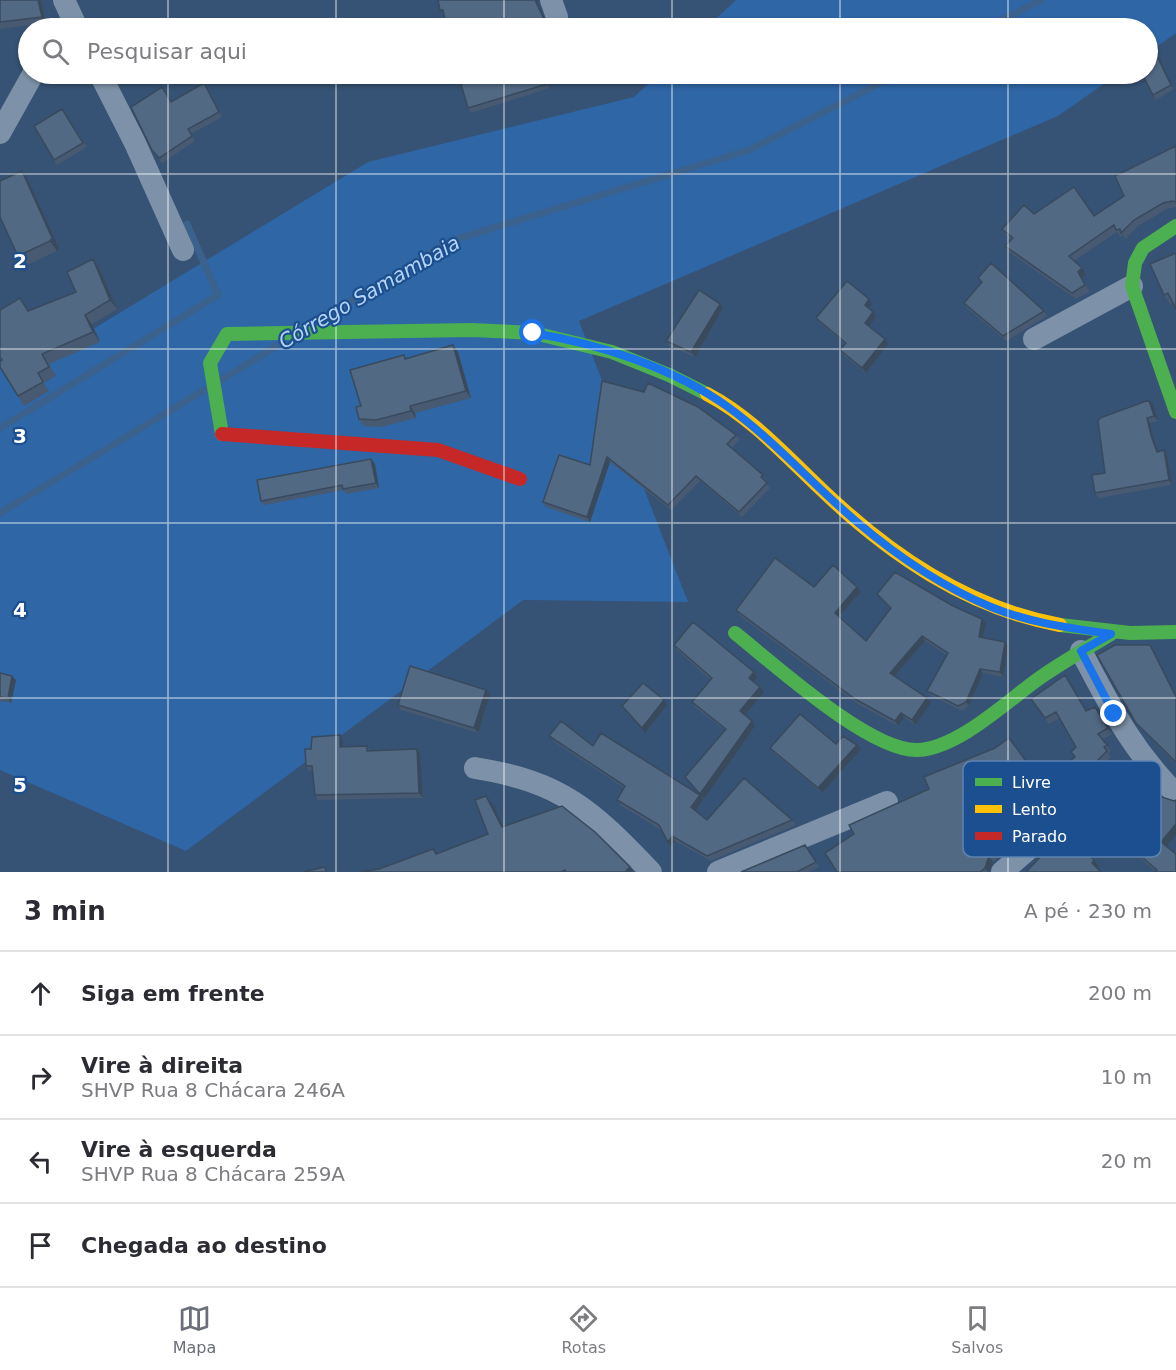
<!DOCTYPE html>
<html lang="pt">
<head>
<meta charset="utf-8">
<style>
  :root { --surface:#fff; --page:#f7f7f7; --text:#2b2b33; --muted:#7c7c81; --line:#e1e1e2; --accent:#6b6f79 }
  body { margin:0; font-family:"DejaVu Sans",sans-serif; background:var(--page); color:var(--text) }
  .stop { position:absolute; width:18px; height:18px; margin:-14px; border:4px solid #1a73e8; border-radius:50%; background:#fff }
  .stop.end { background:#1a73e8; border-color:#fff; box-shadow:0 2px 6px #0008 }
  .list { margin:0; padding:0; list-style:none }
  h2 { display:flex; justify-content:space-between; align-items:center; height:78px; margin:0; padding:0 24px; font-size:26px }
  h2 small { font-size:20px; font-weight:400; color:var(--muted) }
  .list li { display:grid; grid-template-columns:39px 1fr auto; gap:18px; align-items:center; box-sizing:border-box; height:84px; padding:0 24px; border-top:2px solid var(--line) }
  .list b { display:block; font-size:22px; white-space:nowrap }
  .list p { margin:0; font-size:20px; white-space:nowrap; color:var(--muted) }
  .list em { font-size:20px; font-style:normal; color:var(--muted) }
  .icon { flex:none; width:33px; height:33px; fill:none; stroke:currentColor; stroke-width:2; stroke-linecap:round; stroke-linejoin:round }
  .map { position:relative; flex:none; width:1176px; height:872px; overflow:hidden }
  .search { position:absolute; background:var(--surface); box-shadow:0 2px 4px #0004; left:18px; right:18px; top:18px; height:66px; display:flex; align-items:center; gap:15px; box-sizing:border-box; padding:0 21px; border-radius:33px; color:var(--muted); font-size:22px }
  .sheet { height:414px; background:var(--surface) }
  nav { display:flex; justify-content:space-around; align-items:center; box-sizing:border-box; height:84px; border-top:2px solid var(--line); background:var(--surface); font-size:16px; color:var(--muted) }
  nav a { display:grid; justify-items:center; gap:3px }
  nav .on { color:var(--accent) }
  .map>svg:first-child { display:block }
</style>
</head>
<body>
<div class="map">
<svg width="1176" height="872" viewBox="0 0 1176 872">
  <rect width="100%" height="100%" fill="#365274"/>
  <!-- green -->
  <path fill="#2f66a5" d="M736 0H1176V33L1148 53V28H706Z
    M659 74H1118L1058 116 579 321 688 602 523 600 186 851 0 770V367L32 366 368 162 634 97Z"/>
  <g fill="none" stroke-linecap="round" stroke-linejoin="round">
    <!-- stream -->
    <path stroke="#3b618d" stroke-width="7" d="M986 28 1041 0
      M318 321 450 241 749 150 898 74
      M221 380 278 345
      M0 428 218 295 187 224
      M0 513 204 390"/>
    <!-- street -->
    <path stroke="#7d92a8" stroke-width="22" d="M64 0 77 28
      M551 0 557 17
      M100 74 135 143 183 250
      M0 133 33 74
      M1034 339 1132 286
      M1081 651C1110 706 1131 749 1176 794
      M475 768C562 782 592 810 651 872
      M718 872 887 802
      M1002 872 1032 846"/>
    <!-- fast -->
    <path stroke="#4caf50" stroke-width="14" d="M1176 226 1143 248 1135 263 1132 286 1176 412
      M222 434 210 363 227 334 472 330 534 333 612 352 669 375 707 394
      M1060 625 1130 633 1176 632
      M735 633C773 663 869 751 917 750 958 749 1008 700 1041 677 1064 661 1087 648 1111 634"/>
    <!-- slow -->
    <path stroke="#ffc107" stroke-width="14" d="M707 394C751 417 786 456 822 490 889 554 967 608 1060 625"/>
    <!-- jam -->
    <path stroke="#c62828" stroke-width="14" d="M222 434 438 450 520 479"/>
  </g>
  <!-- wall -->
  <path fill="#475a72" d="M0 0H41L46 23 0 29Z
    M1159 58 1174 89 1156 100 1153 95Z
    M545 74 550 88 471 113 468 108Z
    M207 88 222 117 191 134 195 141 162 163 152 150 171 102Z
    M62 109 87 147 57 165 54 160Z
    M1176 146V207L1167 209 1138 226 1126 239 1123 235 1120 237 1117 232 1074 261 1082 268 1086 274 1082 278 1090 292 1076 299 1009 252 1005 246 1012 240 1006 235 1002 229 1034 214 1094 216 1124 196Z
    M28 180 59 248 57 251 25 266 18 256Z
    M1176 253 1173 303 1170 304 1164 295Z
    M93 259 99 268 117 309 92 324 100 342 49 364 56 376 44 383 49 391 24 406 18 396 2 360 29 310 76 292Z
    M978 278 1044 311 1047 316 1006 341 967 308 964 303 981 283Z
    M720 304 723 308 695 357 669 346 666 341Z
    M872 304 869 308 876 317 869 326 888 344 866 373 843 355 840 350 845 344 819 322 816 318Z
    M458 352 471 398 415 413 416 418 381 427 364 426 359 419 361 406 407 358Z
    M1153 404 1158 421 1150 423 1154 440 1158 451 1164 450 1167 455 1172 485 1099 498 1095 493 1105 473Z
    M698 407 736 435 740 439 732 448 766 480 765 481 770 488 742 517 700 481 671 510 610 462 590 522 546 507 543 502 590 465Z
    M371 459 375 464 379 488 346 494 344 490 264 505 261 501Z
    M857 587 861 592 839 616 866 641 890 609 877 594 953 606 986 623 983 638 1008 647 1003 677 983 673 969 706 962 711 930 695 927 691 947 655 925 641 895 676 931 703 915 725 904 717 898 726 858 704 739 615 736 610Z
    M674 645 754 672 757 677 754 682 764 692 745 715 755 726 704 799 685 777 725 730 695 707 692 702 711 680 677 650Z
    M1150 645 1154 651 1176 695V764L1141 729 1136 723Z
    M0 673 16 680 11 703 0 701Z
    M1065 675 1086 710 1095 707 1112 734 1102 740 1111 751 1108 753 1111 757 1101 766 1119 783 1124 789 1118 795 1143 819 1176 835 1166 846 1176 854 1155 871 1139 857 1135 851 1138 847 1116 825 1113 828 1075 791 1034 833 1023 836 993 862 989 872H837L1042 783 1075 757 1076 747 1060 718 1049 724 1031 699Z
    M490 694 478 733 401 710 398 705Z
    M549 736 593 746 700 795 703 800 696 811 707 820H792L796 825 711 861 675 841 671 847 661 830 620 805 617 800 624 788 553 741Z
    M343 740V747L367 746 370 751 417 749 420 754 423 798 318 800 315 795 312 770 309 771 306 766 311 749Z
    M836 744 861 749 822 793 774 753 770 748Z
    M805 845 819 867 809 872H741Z"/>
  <!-- shaded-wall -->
  <path fill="#394a5c" d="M38 0H41L46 23 42 17Z
    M535 0H538V4L549 28H548Z
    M1156 54 1159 58 1174 89 1171 85Z
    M544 74H545L550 88 547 84Z
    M22 171 28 180 59 248 57 251 50 241Z
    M93 259 99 268 117 309 110 300Z
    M1082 268 1086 274 1082 278 1090 292 1078 272Z
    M869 299 872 304 868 309 865 305Z
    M720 304 723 308 695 357 691 352Z
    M873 312 876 317 868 328 865 323Z
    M85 315 92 324 100 342 93 332Z
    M885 339 888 344 866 373 862 368Z
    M453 345 458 352 471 398 466 391Z
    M1149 400 1153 404 1158 421 1154 416Z
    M410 406 415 413 416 418 411 411Z
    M1147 418 1150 423 1154 440 1160 456 1157 452 1151 435Z
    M1164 450 1167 455 1172 485 1169 480Z
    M607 457 610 462 590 522 587 517Z
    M371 459 375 464 379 488 376 483Z
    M857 587 861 592 838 617 835 613Z
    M982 619 986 623 982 642 979 637Z
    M922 636 925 641 893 678 890 673Z
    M1005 642 1008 647 1003 677 1000 672Z
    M1150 645 1154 651 1176 695V697Z
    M980 669 983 673 969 706 966 702Z
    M754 672 757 677 753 683 749 678Z
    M12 676 16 680 11 703 8 698Z
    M760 687 764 692 744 716 740 711Z
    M486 690 490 694 478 733 474 728Z
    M927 698 931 703 915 725 912 720Z
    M664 700 667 705 645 733 642 728Z
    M901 713 904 717 898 726 895 721Z
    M752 721 755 726 704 799 700 794Z
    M340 735 343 740V751L340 747Z
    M857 745 861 749 822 793 818 788Z
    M417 749 420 754 423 798 419 793Z
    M700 795 703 800 695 812 691 807Z
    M486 796 493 805 508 837 502 827Z
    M1176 824V835L1165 848 1161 842Z
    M672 836 675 841 671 847 668 842Z
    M989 856 993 862 989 872H988L985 868Z
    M1094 860 1099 866 1096 868 1092 863Z
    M630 867 633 872H625Z"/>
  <!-- building -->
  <path fill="#526984" stroke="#394a5c" stroke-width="1.5" d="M0 0H38L42 17 0 22Z
    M438 0H535L548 28H447L443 10H440Z
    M1156 54 1171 85 1153 95 1142 74H1148V57Z
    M458 74H544L547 84 468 108Z
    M204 83 219 112 188 129 192 136 159 158 152 150 131 107 162 87 171 102Z
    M62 109 83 143 54 160 34 126Z
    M1176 146V202L1172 201 1163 203 1134 220 1121 233 1120 229 1116 230 1114 225 1069 256 1082 268 1078 272 1085 285 1072 293 1005 246 1013 238 1002 229 1024 205 1034 214 1074 187 1094 216 1124 196 1115 176Z
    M22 171 52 238 50 241 18 256 0 217V181Z
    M1176 253V309L1168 293 1164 295 1150 264Z
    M93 259 110 300 85 315 93 332 42 354 49 367 38 373 43 382 18 396 0 367V361L2 360 0 357V310L20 298 28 311 76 292 67 272Z
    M991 263 1044 311 1003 336 964 303 982 282 978 278Z
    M847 281 869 299 865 305 873 312 865 323 885 339 862 368 840 350 846 343 816 318Z
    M699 290 720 304 691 352 666 341Z
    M453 345 466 391 410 406 411 411 376 420 359 419 356 407 361 406 350 370 404 355 405 359Z
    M602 381 644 392 648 383 698 407 736 435 727 444 763 475 761 477 767 483 739 512 696 476 668 505 607 457 587 517 543 502 559 455 590 465Z
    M1149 400 1154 416 1147 418 1151 435 1157 452 1164 450 1169 480 1095 493 1092 475 1105 473 1098 421 1100 418Z
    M371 459 376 483 343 489 342 485 261 501 257 480Z
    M775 558 814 587 833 565 857 587 835 613 866 641 891 608 877 594 895 572 953 606 982 619 979 637 1005 642 1000 672 980 669 966 702 958 706 927 691 948 653 922 636 890 673 927 698 912 720 901 713 895 721 855 699 736 610Z
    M693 622 754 672 749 678 760 687 740 711 752 721 700 794 685 777 726 729 692 702 712 678 674 645Z
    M1115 645H1150L1176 697V762L1136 723 1097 655Z
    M410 666 486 690 474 728 398 705Z
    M0 673 12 676 8 698 0 697Z
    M1065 675 1086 711 1095 707 1108 728 1098 734 1107 745 1104 747 1107 751 1096 762 1119 783 1113 790 1143 819 1162 797 1174 801 1176 800V824L1161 842 1176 854V872H1155L1157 870 1135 851 1139 846 1112 819 1109 822 1070 786 1030 827 1019 830 989 856 985 868 980 872H837L825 853 854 834 849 825 929 789 924 777 995 748 1009 738 1042 783 1075 757 1071 752 1076 747 1056 712 1045 718 1031 699Z
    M643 683 664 700 642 728 622 706Z
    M800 714 836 744 843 736 857 745 818 788 770 748Z
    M561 721 593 746 601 733 700 795 691 807 707 820 744 778 792 820 707 856 672 836 668 842 659 825 617 800 625 786 549 736Z
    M340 735V747L367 746V751L417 749 419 793 315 795 312 766H306L305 749H311L312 737Z
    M486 796 502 827 562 806 595 832 630 867 625 872H566L565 870 561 872H360L379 869 433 849 436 854 488 834 475 800Z
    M1064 832 1094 860 1092 863 1101 872H1026Z
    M805 845 816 862 797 872H741Z
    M325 867 326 872H303Z"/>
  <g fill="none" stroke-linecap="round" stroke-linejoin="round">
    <!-- route -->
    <path stroke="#1a73e8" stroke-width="8" d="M533 333C599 344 672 367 728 407 775 441 813 485 857 522 897 556 943 587 991 607 1030 623 1070 628 1111 634L1081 651 1114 714"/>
  </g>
  <!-- grid -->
  <path fill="none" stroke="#fff" stroke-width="1.5" stroke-opacity="0.55" d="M168 0V28M336 0V28M504 0V28M672 0V28M840 0V28M1008 0V28M168 74V872M336 74V872M504 74V872M672 74V872M840 74V872M1008 74V872M0 174H1176M0 349H1176M0 523H1176M0 698H1176"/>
  <g text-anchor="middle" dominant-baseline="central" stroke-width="4.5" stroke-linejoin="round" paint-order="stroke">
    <!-- water labels -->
    <g font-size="20" font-style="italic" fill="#b5d3f5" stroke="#1b4f8f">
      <text transform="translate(369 292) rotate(-30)">Córrego Samambaia</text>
    </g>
  </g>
  <!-- legend -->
  <rect x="963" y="761" width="198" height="96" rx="9" fill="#1b4f8f" stroke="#5f84b1" stroke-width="1.5"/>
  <rect x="975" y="778" width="27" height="8" fill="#4caf50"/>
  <rect x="975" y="805" width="27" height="8" fill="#ffc107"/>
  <rect x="975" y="832" width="27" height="8" fill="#c62828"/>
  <g font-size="16" fill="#fff">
    <text x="1012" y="788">Livre</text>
    <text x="1012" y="815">Lento</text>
    <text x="1012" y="842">Parado</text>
  </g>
  <g font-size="20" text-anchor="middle" font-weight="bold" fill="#fff" stroke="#1b4f8f" stroke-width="4.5" stroke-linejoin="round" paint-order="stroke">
    <text x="20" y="268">2</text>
    <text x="20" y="443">3</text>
    <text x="20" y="617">4</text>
    <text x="20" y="792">5</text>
  </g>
</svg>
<div class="stop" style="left:533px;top:333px"></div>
<div class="stop end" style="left:1114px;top:714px"></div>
<div class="search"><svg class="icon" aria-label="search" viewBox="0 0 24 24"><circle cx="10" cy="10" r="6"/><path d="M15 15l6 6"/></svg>Pesquisar aqui</div>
</div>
<section class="sheet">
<h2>3 min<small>A pé · 230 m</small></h2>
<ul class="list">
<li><svg class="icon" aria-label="ahead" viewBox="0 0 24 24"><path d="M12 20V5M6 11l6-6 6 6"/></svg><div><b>Siga em frente</b></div><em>200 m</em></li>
<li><svg class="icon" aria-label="right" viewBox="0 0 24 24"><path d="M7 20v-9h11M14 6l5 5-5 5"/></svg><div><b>Vire à direita</b><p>SHVP Rua 8 Chácara 246A</p></div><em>10 m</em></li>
<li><svg class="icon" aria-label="left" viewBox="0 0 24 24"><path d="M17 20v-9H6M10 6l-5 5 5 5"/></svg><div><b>Vire à esquerda</b><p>SHVP Rua 8 Chácara 259A</p></div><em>20 m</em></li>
<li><svg class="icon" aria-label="arrive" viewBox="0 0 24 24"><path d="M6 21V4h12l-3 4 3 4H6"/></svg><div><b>Chegada ao destino</b></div></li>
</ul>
</section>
<nav>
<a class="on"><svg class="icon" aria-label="map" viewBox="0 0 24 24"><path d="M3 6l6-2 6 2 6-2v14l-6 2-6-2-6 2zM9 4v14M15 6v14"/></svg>Mapa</a>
<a><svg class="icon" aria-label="directions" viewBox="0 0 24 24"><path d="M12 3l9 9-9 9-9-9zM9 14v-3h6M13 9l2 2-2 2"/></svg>Rotas</a>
<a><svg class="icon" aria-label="saved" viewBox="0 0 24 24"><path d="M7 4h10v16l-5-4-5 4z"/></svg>Salvos</a>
</nav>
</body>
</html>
